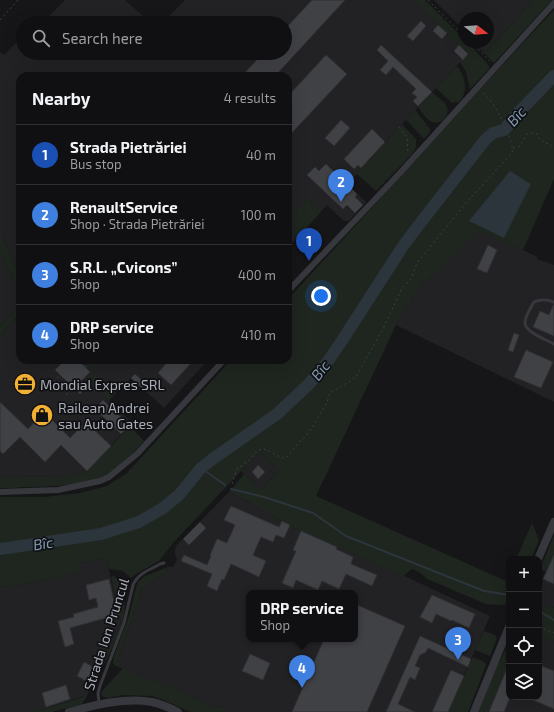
<!DOCTYPE html>
<html lang="en">
<head>
<meta charset="utf-8">
<style>
  :root { --surface:#101012; --page:#19191b; --text:#f1f3f6; --muted:#9c9d9f; --line:#303032; --accent:#0b8043 }
  body { margin:0; font-family:"Exo 2",sans-serif; background:var(--page); color:var(--text) }
  .controls { position:absolute; right:12px; bottom:12px; display:grid; overflow:hidden; border-radius:8px; box-shadow:0 4px 16px #0002 }
  .controls button { width:36px; height:36px; display:grid; place-items:center; padding:0; border:0; border-bottom:1px solid var(--line); background:var(--surface); color:var(--text); font:20px sans-serif }
  .compass { position:absolute; left:458px; top:12px; width:36px; height:36px; border-radius:50%; background:var(--surface); box-shadow:0 4px 16px #0002; rotate:107deg }
  .you { position:absolute; left:321px; top:296px; width:14px; height:14px; margin:-10px; border:3px solid #fff; border-radius:50%; background:#1a73e8; box-shadow:0 0 0 6px #1a73e833 }
  .badge { display:grid; place-items:center; width:26px; height:26px; border-radius:50%; background:var(--accent); color:#fff; font-size:13px; font-weight:700 }
  .pin { position:absolute; translate:-50% -33px; filter:drop-shadow(0 1px 2px #0008) }
  .pin::after { content:''; position:absolute; top:21px; width:14px; height:12px; background:inherit; clip-path:polygon(0 0,100% 0,50% 100%) }
  .popup { position:absolute; left:246px; top:590px; width:112px; height:52px; box-sizing:border-box; display:grid; place-content:center; border-radius:8px; background:var(--surface); filter:drop-shadow(0 1px 3px #0005); font-size:13px; white-space:nowrap; color:var(--muted) }
  .popup b { font-size:15px; color:var(--text) }
  .popup::after { content:''; position:absolute; left:50%; top:100%; margin-left:-8px; border:8px solid transparent; border-top-color:var(--surface) }
  .list { margin:0; padding:0; list-style:none }
  h2 { display:flex; justify-content:space-between; align-items:center; height:52px; margin:0; padding:0 16px; font-size:17px }
  h2 small { font-size:13px; font-weight:400; color:var(--muted) }
  .list li { display:grid; grid-template-columns:26px 1fr auto; gap:12px; align-items:center; box-sizing:border-box; height:60px; padding:0 16px; border-top:1px solid var(--line) }
  .list b { display:block; font-size:15px; white-space:nowrap }
  .list p { margin:0; font-size:13px; white-space:nowrap; color:var(--muted) }
  .list em { font-size:13px; font-style:normal; color:var(--muted) }
  .icon { flex:none; width:22px; height:22px; fill:none; stroke:currentColor; stroke-width:2; stroke-linecap:round; stroke-linejoin:round }
  .map { position:relative; flex:none; width:554px; height:712px; overflow:hidden }
  .search { position:absolute; background:var(--surface); box-shadow:0 4px 16px #0002; left:16px; top:16px; width:276px; height:44px; display:flex; align-items:center; gap:10px; box-sizing:border-box; padding:0 14px; border-radius:22px; color:var(--muted); font-size:15px }
  .panel { position:absolute; background:var(--surface); box-shadow:0 4px 16px #0002; left:16px; top:72px; width:276px; height:292px; border-radius:12px }
  .map>svg:first-child { display:block }
</style>
</head>
<body>
<div class="map">
<svg width="554" height="712" viewBox="0 0 554 712">
  <rect width="100%" height="100%" fill="#161618"/>
  <!-- built -->
  <path fill="#222225" fill-rule="evenodd" d="M65 0H125L151 23H42Z
    M185 0H412L468 54 385 142 359 171V172L354 178H353L347 184 366 202 349 221H344L327 205 288 247V76H20V274L2 236 0 234V52L4 55 17 42 20 44 23 42V53H285V23H162Z
    M434 0H534L486 52 476 42H488V18H464V30Z
    M478 230 538 257 537 259 554 265V402L396 325 423 282 434 276Z
    M0 254 20 291V304L0 326Z
    M20 314V360H208L164 408 131 378 109 400 132 423 111 445V446L87 471 76 476 0 477V335Z
    M261 452 279 471 263 488 261 489 258 488 241 471Z
    M229 492 301 531 411 579 490 616 448 712H227V708L217 707 116 666 142 589 166 572 168 567H173L177 560 175 554V550L176 546ZM249 593H355V639H249Z
    M554 555V608L539 602V592L542 587 543 579Z
    M106 558 121 622 116 635 84 696 35 712H0V587L23 584 79 573V563Z
    M539 635 554 641V712H489L509 663V697H539Z"/>
  <!-- green -->
  <path fill="#1e261f" d="M412 0H425L464 39V42H467L487 63 489 66V69L470 89 466 72 460 62 468 54Z
    M534 0H552L494 63 473 42H476L486 52Z
    M554 10V179L523 250 478 231 434 276 423 282 396 325 316 496 506 581 509 574V604L500 605 486 604 427 579 419 572 412 569 403 576 300 531 290 525 229 492 244 474 258 488 261 489 263 488 279 471 261 452 241 471 173 543 159 561 136 574 131 578 123 571 109 569 106 558 79 563 80 573 23 584 0 587V497H44L80 493 107 486 126 474 231 360H288V299C377 203 464 105 554 10Z
    M457 66C465 76 469 92 459 102L452 103 436 88Z
    M432 92C436 96 445 101 447 107 450 115 442 125 433 122 427 121 422 112 418 107Z
    M415 110 430 129V132L424 139 406 120Z
    M402 124 416 139V147L413 153 376 191 357 174 359 172H358Z
    M307 199 321 212 297 238 291 232 296 226 289 220Z
    M0 234 2 236 20 274V291L0 254Z
    M20 304V314L0 335V326Z
    M91 362 96 367 91 371 112 391 110 393 113 396 109 400 85 377 91 371 86 367Z
    M130 426 144 441C135 451 125 463 114 471 94 485 49 487 24 487 16 488 8 488 0 488V477L76 476 87 471Z
    M532 523 539 540 531 559H516Z
    M554 535V555L547 572 540 569Z
    M168 567 166 572 142 589 116 666H115L113 663 114 656 129 616 136 588 138 582 145 576Z
    M114 576C121 581 122 588 123 595 125 603 125 612 123 620 118 640 103 666 93 685L90 684 116 635 121 622 111 577Z
    M539 602 554 608V641L539 635Z
    M484 631 495 635 497 638 490 656 475 650Z
    M509 644V663L489 712H478L496 668Z
    M473 657 483 661 486 665 468 712H448Z
    M123 668 217 707 227 708V712H190L164 700 152 696 123 695 108 698 104 697 101 695 102 691Z
    M87 690 89 692 82 704 52 712H35L83 697Z"/>
  <!-- water -->
  <path fill="#2c353c" d="M510 171 531 184 504 238 469 221Z"/>
  <g fill="none" stroke-linecap="round" stroke-linejoin="round">
    <!-- stream -->
    <path stroke="#2c353c" stroke-width="2" d="M201 468 225 485
      M231 489 264 497 313 513 346 536 484 591 509 595
      M539 611 554 620"/>
    <!-- river -->
    <path stroke="#2c353c" stroke-width="12" d="M0 549 101 534 139 522 163 508 179 495 201 468 214 458 277 414 309 384 326 364 343 339 403 246 418 226 485 140 493 133 504 130 506 128 517 114 554 76"/>
  </g>
  <!-- building -->
  <path fill="#404145" stroke="#303034" d="M312 0H345L275 76H242L263 53H285V29Z
    M421 21 426 26 413 41 407 36Z
    M438 25 447 33 442 39 433 31Z
    M381 45 432 92 418 106 413 101 417 97 412 93 416 89 393 67 386 75 380 70 388 61 377 50Z
    M459 45 468 54 463 60 454 51Z
    M326 55 347 74 288 137V96Z
    M341 120 350 128 334 146 325 138Z
    M372 129 385 142 361 168 358 165 354 169 344 159Z
    M326 164 357 194 355 197 363 205 355 213 347 205 343 209 307 175 315 167 319 171Z
    M488 245 497 250 487 273 477 269Z
    M553 305H554V336L533 327 540 311 549 315Z
    M514 333 519 335 513 352 508 350Z
    M526 350 553 362 541 388 514 377Z
    M65 360H78L90 372 81 381 87 387 80 394 55 370Z
    M169 360H194L171 385 158 373Z
    M135 374 148 386 144 390 131 378Z
    M103 400 130 426 121 434 95 409Z
    M0 402 28 429 44 412 70 438 86 422 111 446 87 471 61 445 45 462 20 437 3 454 0 451Z
    M258 465 265 472 258 479 252 472Z
    M231 506 279 527 282 521 290 525 284 538 276 535 273 542 261 537 253 555 266 561 259 577 231 564 224 580 222 579 217 591 207 586 212 574 181 561 184 555 207 565 211 556 210 555 217 539 227 543 235 525 224 520Z
    M200 522 206 528 189 545 183 539Z
    M301 531 337 547 336 549 353 557 351 564 377 575 372 586 346 574 339 589 322 581 318 590 296 580 293 588 282 583 296 551 293 550Z
    M554 555V584L543 579Z
    M109 579 115 606 118 605 120 614 70 628 74 644 65 647 58 621 74 617 73 614 98 607 96 598 89 600 86 585Z
    M432 595 475 614 469 628 452 620 451 621 436 614 432 623 420 617Z
    M355 604 405 626 367 712H292L324 639H355Z
    M420 636 471 659 468 667 428 648 426 652 420 655 415 666 420 668 415 680 410 677 398 704 415 712H386Z
    M250 654 270 663 263 680 242 671Z
    M84 662 95 668 88 682 77 676Z
    M509 663V700L504 712H489Z
    M539 665 554 671V709L526 697H539Z
    M451 670 464 676 448 712H432Z
    M66 685 70 699 46 707 42 693Z"/>
  <g fill="none" stroke-linecap="round" stroke-linejoin="round">
    <!-- path -->
    <path stroke="#3d3f44" stroke-width="1" stroke-dasharray="2 3" stroke-linecap="butt" d="M428 0 464 36
      M0 20 18 0
      M471 42 491 62
      M399 127 407 137 408 154
      M513 148 520 146 527 134 532 133 537 134 539 139 554 147
      M85 367 91 360
      M54 382 60 375
      M66 395 73 388
      M232 484 237 469C240 467 244 464 247 462 253 458 256 448 264 449 271 451 276 457 285 458L288 456 299 442 306 436 313 426 327 403 329 395 333 391 352 380 357 375 384 327 402 288 411 279 417 263 465 204 512 153C515 143 499 113 493 104 490 100 486 96 483 92
      M539 627 554 633"/>
    <!-- service -->
    <path stroke="#37383d" stroke-width="3" d="M554 302C546 299 541 299 534 302 531 307 525 317 525 322 524 332 547 340 554 344
      M99 703 98 693 100 686 124 623 133 585C138 573 150 570 160 564L164 563"/>
    <!-- minor -->
    <path stroke="#37383d" stroke-width="6" d="M288 291 399 174 554 3
      M0 492 58 490 100 481 109 477 137 454 224 360"/>
    <!-- tertiary -->
    <path stroke="#37383d" stroke-width="8" d="M538 559 554 522
      M69 712C94 705 126 697 152 702 161 704 170 708 178 712
      M474 712 509 627"/>
  </g>
  <!-- icons -->
  <defs>
    <g id="office-disc" transform="scale(1.15)"><circle r="9.5" fill="#f2b134" stroke="#111113"/><path d="M-6-3h4V-5.5h4V-3h4V5H-6ZM-1-4.5V-3h2v-1.5ZM-6 0V1H6V0Z" fill="#111"/></g>
    <g id="shop-disc" transform="scale(1.15)"><circle r="9.5" fill="#f2b134" stroke="#111113"/><path d="M-5-2.5h2.3a2.7 3.5 0 0 1 5.4 0H5L5.5 6h-11ZM-1.5-2.5h3a1.5 2.3 0 0 0-3 0Z" fill="#111"/></g>
  </defs>
  <g fill-rule="evenodd">
    <use href="#office-disc" x="25" y="384"/>
    <use href="#shop-disc" x="42" y="415"/>
  </g>
  <g text-anchor="middle" dominant-baseline="central" stroke-width="3.5" stroke-linejoin="round" paint-order="stroke">
    <!-- poi labels -->
    <g font-size="14" fill="#a8adb8" stroke="#111113" text-anchor="start">
      <text x="40" y="384">Mondial Expres SRL</text>
      <text x="58" y="407">Railean Andrei<tspan x="58" dy="16">sau Auto Gates</tspan></text>
    </g>
    <!-- street labels -->
    <g font-size="14" fill="#a8adb8" stroke="#111113">
      <text transform="translate(106 634) rotate(-72)">Strada Ion Pruncul</text>
    </g>
    <!-- water labels -->
    <g font-size="15" font-style="italic" fill="#7f9bb3" stroke="#111113">
      <text transform="translate(516 116) rotate(-48)">Bîc</text>
      <text transform="translate(320 370) rotate(-52)">Bîc</text>
      <text transform="translate(43 543) rotate(-9)">Bîc</text>
    </g>
  </g>
</svg>
<div class="controls">
<button>+</button>
<button>−</button>
<button><svg class="icon" aria-label="locate" viewBox="0 0 24 24"><circle cx="12" cy="12" r="6"/><path d="M12 2v4M12 18v4M2 12h4M18 12h4"/></svg></button>
<button><svg class="icon" aria-label="layers" viewBox="0 0 24 24"><path d="M12 4l9 5-9 5-9-5zM3 14l9 5 9-5"/></svg></button>
</div>
<svg class="compass" viewBox="-18 -18 36 36"><path d="M0-13l5 13h-10z" fill="#e53935"/><path d="M0 13l5-13h-10z" fill="#9c9d9f"/></svg>
<div class="you"></div>
<div class="pin badge" style="left:309px;top:261px;background:#1a4fb4">1</div>
<div class="pin badge" style="left:341px;top:202px;background:#3f7fe0">2</div>
<div class="pin badge" style="left:458px;top:660px;background:#3f7fe0">3</div>
<div class="pin badge" style="left:302px;top:688px;background:#3f7fe0">4</div>
<div class="popup"><b>DRP service</b>Shop</div>
<div class="search"><svg class="icon" aria-label="search" viewBox="0 0 24 24"><circle cx="10" cy="10" r="6"/><path d="M15 15l6 6"/></svg>Search here</div>
<section class="panel">
<h2>Nearby<small>4 results</small></h2>
<ul class="list">
<li><span class="badge" style="background:#1a4fb4">1</span><div><b>Strada Pietrăriei</b><p>Bus stop</p></div><em>40 m</em></li>
<li><span class="badge" style="background:#3f7fe0">2</span><div><b>RenaultService</b><p>Shop · Strada Pietrăriei</p></div><em>100 m</em></li>
<li><span class="badge" style="background:#3f7fe0">3</span><div><b>S.R.L. „Cvicons”</b><p>Shop</p></div><em>400 m</em></li>
<li><span class="badge" style="background:#3f7fe0">4</span><div><b>DRP service</b><p>Shop</p></div><em>410 m</em></li>
</ul>
</section>
</div>
</body>
</html>
